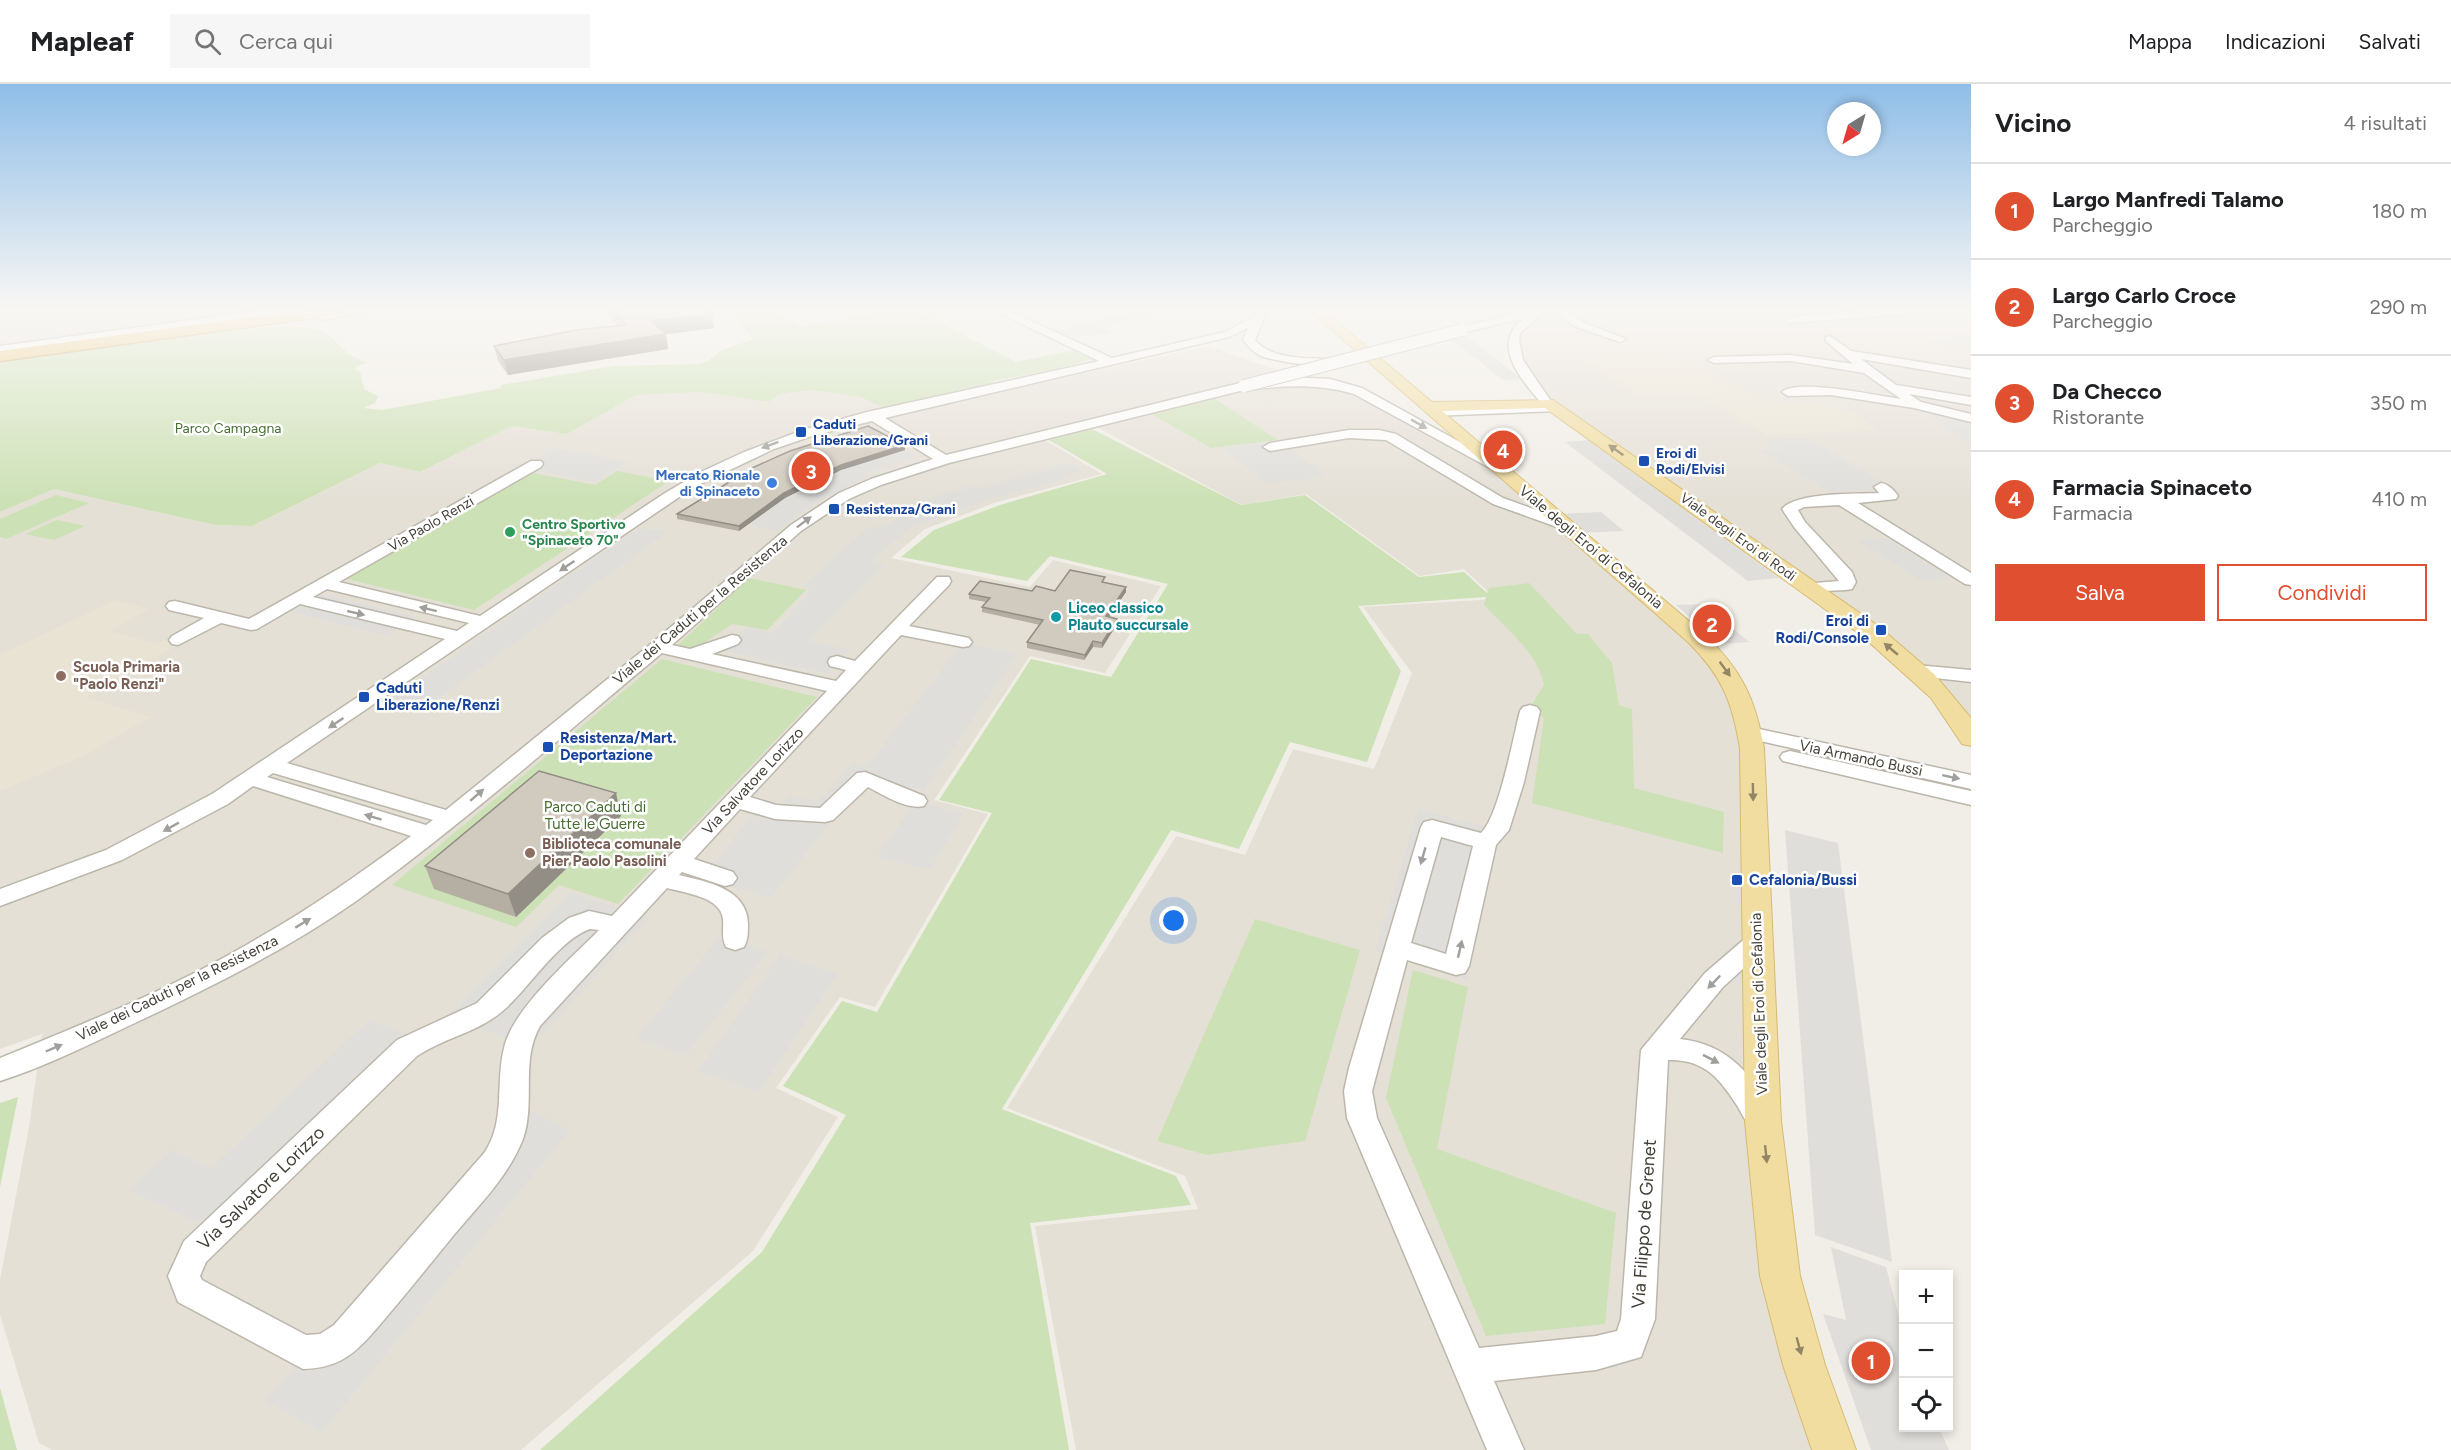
<!DOCTYPE html>
<html lang="it">
<head>
<meta charset="utf-8">
<style>
  :root { --surface:#fff; --page:#f6f6f6; --text:#202124; --muted:#757577; --line:#e0e0e0; --accent:#df4f30 }
  body { margin:0; font-family:Figtree,sans-serif; background:var(--page); color:var(--text) }
  .controls { position:absolute; right:18px; bottom:18px; display:grid; overflow:hidden; border-radius:0px; box-shadow:0 3px 9px #0003 }
  .controls button { width:54px; height:54px; display:grid; place-items:center; padding:0; border:0; border-bottom:2px solid var(--line); background:var(--surface); color:var(--text); font:30px sans-serif }
  .compass { position:absolute; left:1827px; top:18px; width:54px; height:54px; border-radius:50%; background:var(--surface); box-shadow:0 3px 9px #0003; rotate:217deg }
  .you { position:absolute; left:1174px; top:837px; width:21px; height:21px; margin:-15px; border:4px solid #fff; border-radius:50%; background:#1a73e8; box-shadow:0 0 0 9px #1a73e833 }
  .badge { display:grid; place-items:center; width:39px; height:39px; border-radius:50%; background:var(--accent); color:#fff; font-size:20px; font-weight:700 }
  .pin { position:absolute; translate:-50% -50%; border:3px solid #fff; box-shadow:0 2px 6px #0006 }
  .list { margin:0; padding:0; list-style:none }
  h2 { display:flex; justify-content:space-between; align-items:center; height:78px; margin:0; padding:0 24px; font-size:26px }
  h2 small { font-size:20px; font-weight:400; color:var(--muted) }
  .list li { display:grid; grid-template-columns:39px 1fr auto; gap:18px; align-items:center; box-sizing:border-box; height:96px; padding:0 24px; border-top:2px solid var(--line) }
  .list b { display:block; font-size:22px; white-space:nowrap }
  .list p { margin:0; font-size:20px; white-space:nowrap; color:var(--muted) }
  .list em { font-size:20px; font-style:normal; color:var(--muted) }
  .actions { display:flex; gap:12px; padding:18px 24px }
  .actions a { flex:1; padding:14px 0; border:2px solid var(--accent); border-radius:0px; text-align:center; font-size:21px; color:var(--accent) }
  .actions .main { background:var(--accent); color:#fff }
  .icon { flex:none; width:33px; height:33px; fill:none; stroke:currentColor; stroke-width:2; stroke-linecap:round; stroke-linejoin:round }
  .map { position:relative; flex:none; width:1971px; height:1366px; overflow:hidden }
  header { display:flex; align-items:center; gap:36px; box-sizing:border-box; height:84px; padding:0 30px; background:var(--surface); border-bottom:2px solid var(--line) }
  header strong { font-size:28px }
  nav { display:flex; gap:33px; margin-inline-start:auto; font-size:21px }
  .search { width:420px; height:54px; background:var(--page); display:flex; align-items:center; gap:15px; box-sizing:border-box; padding:0 21px; border-radius:0px; color:var(--muted); font-size:22px }
  main { display:flex }
  aside { flex:1; background:var(--surface) }
  .map>svg:first-child { display:block }
</style>
</head>
<body>
<header>
<strong>Mapleaf</strong>
<div class="search"><svg class="icon" aria-label="search" viewBox="0 0 24 24"><circle cx="10" cy="10" r="6"/><path d="M15 15l6 6"/></svg>Cerca qui</div>
<nav><a>Mappa</a><a>Indicazioni</a><a>Salvati</a></nav>
</header>
<main>
<div class="map">
<svg width="1971" height="1366" viewBox="0 0 1971 1366">
  <rect width="100%" height="100%" fill="#f1eee7"/>
  <!-- residential -->
  <path fill="#e5e0d6" d="M1495 225H1971V660L1933 603 1545 315 1512 259 1521 242Z
    M1208 262 1289 290 1297 296 1354 305 1486 377 1653 517 1742 614 1771 1168 1833 1366H1076L1035 1142 1198 1125 1185 1092 1007 1024 1176 752 1245 771 1293 665 1374 685 1412 589 1363 523 1496 515 1464 485 1420 492 1306 410 1242 421 1089 339 1038 352 1102 390 997 418 925 445 891 474 1030 503 1053 476 1161 502 1105 589 1030 572 934 716 988 730 875 923 840 913 776 1004 838 1033 753 1167 521 1366H52L39 1359 0 1231V1196L29 1043 42 950 0 965V428L54 405 215 441 252 442 380 379 420 388 512 342 567 350 636 311 702 308 769 318 779 310 812 306 861 313 896 331Z"/>
  <!-- industrial -->
  <path fill="#e4e0dc" d="M0 225H278L0 261Z"/>
  <!-- education -->
  <path fill="#e9e3d3" d="M1645 256 1764 317 1809 320 1854 328 1877 346 1766 351 1705 314H1641L1590 280 1596 260Z
    M116 516 149 525 109 547 157 560 170 554 183 558 85 613 150 633 85 671 0 707V571Z"/>
  <!-- green -->
  <path fill="#cce1b5" d="M728 225 749 228 773 226 801 243 897 225H914L1016 278 1072 266 1092 275 1057 285 994 297 988 300 883 324 861 313 812 306 779 310 769 318 702 308 636 311 567 350 512 342 420 388 380 379 252 442 215 441 54 405 0 428V278C65 269 130 260 194 252 234 247 273 239 312 244 337 248 340 273 368 278L356 283 355 286 360 288 364 305 378 312 375 319 363 324 382 326 501 304V301L614 282 698 280 708 277 722 266 754 255Z
    M1215 315 1278 356 1211 364 1151 330Z
    M1092 345 1241 421 1305 411 1419 493 1464 488 1487 509 1489 504 1529 499 1577 550H1588L1612 579 1619 621 1632 625 1634 704 1724 728 1723 769 1532 719 1544 635 1532 620 1544 601C1538 569 1506 544 1484 521L1486 513 1358 522 1401 587 1367 678 1290 658 1239 765 1171 746 1002 1025 1176 1092 1191 1121 1030 1139 1069 1366H540L762 1168 846 1031 783 1002 842 917 877 928 992 729 939 716 1031 575 1111 593 1168 500 1050 472 1027 497 901 473 934 446 1000 421 1107 390 1049 356Z
    M617 387 669 397 474 526 347 495 533 389 595 401Z
    M56 411 89 419 6 455 0 453V435Z
    M57 436 85 442 54 456 25 450Z
    M749 494 806 506 767 546 732 540 694 566 677 562Z
    M662 575 817 613 618 820 559 801 516 843 392 801Z
    M1255 835 1360 866 1305 1057 1207 1071 1157 1057Z
    M1413 886 1468 903 1437 1065 1616 1129 1605 1240 1486 1252 1386 1014Z
    M18 1013 0 1103V1019Z
    M0 1304 17 1366H0Z"/>
  <!-- parking -->
  <path fill="#e0dedb" d="M1122 225H1160L1152 227 1159 230 1102 243 1112 248 1093 252 1089 251 1074 254 1051 244 1061 246 1073 244 1069 241 1125 229Z
    M1467 252 1522 295 1503 296 1452 256Z
    M1971 252V266L1932 262 1919 256Z
    M1923 327 1971 336V362Z
    M1806 354 1895 405 1830 408 1760 366 1779 364 1766 356Z
    M1278 356 1327 392 1268 400 1222 364Z
    M1588 356 1779 494 1748 497 1565 358Z
    M556 364 627 378 594 398 521 384Z
    M905 366 917 373 865 389 868 392 810 422 778 447 748 440 785 414 841 386Z
    M1069 380 1083 388 1063 392 1065 395 993 414 911 443 871 477 884 481 808 556 849 566 826 590 722 566 747 543 773 549 811 506 802 503 868 443H883L928 416 973 401 978 404Z
    M1601 428 1624 447 1581 449 1559 430Z
    M639 444 667 448 425 624 392 614Z
    M1886 454 1952 495 1922 497 1857 456Z
    M320 510 417 533 388 552 290 528Z
    M1704 520 1749 558 1720 560 1676 521Z
    M963 558 1018 570 924 706 865 694 771 814 722 800 712 782 751 732 769 736 789 711 818 718 853 678 867 682Z
    M916 717 964 729 930 786 876 773Z
    M1418 725 1498 746 1467 896 1375 867Z
    M1785 746 1838 759 1892 1178 1815 1151Z
    M571 809 649 833 530 964 449 931Z
    M720 852 768 868 685 972 636 954Z
    M780 871 838 890 759 1008 698 987Z
    M369 936 413 953 215 1148 129 1106 172 1066 211 1084Z
    M522 1023 570 1046 322 1348 265 1317Z
    M1831 1163 1886 1183 1903 1248 1904 1344H1939L1949 1366H1871L1823 1230 1846 1236Z"/>
  <g fill="none" stroke-linecap="round" stroke-linejoin="round">
    <!-- minor casing -->
    <g stroke="#bcb6ab" stroke-width="3">
      <path id="minor" d="M272 225H303L298 228 0 268V262Z
        M352 225H380L322 236 317 233 322 230Z
        M991 225H1005L1112 274 1225 248 1253 233 1258 225H1268L1255 256C1272 277 1311 274 1336 275L1342 278C1330 287 1276 277 1261 272 1253 268 1249 263 1243 256L1248 244 1229 253 885 334 946 371 1244 298 1291 293 1330 295 1362 304 1500 380 1498 383H1488L1354 310C1316 299 1282 302 1244 306L949 379 881 401 849 415 801 447 672 561 690 565 732 551 738 552 741 556 738 560 712 570 836 597 846 586 830 582 828 578 830 574 837 572 855 577 937 493H949L951 497 949 501 909 542 969 554 972 558 969 562 963 563 901 551 750 713 776 721 820 724 857 689 865 688 924 712 927 717 924 722C906 726 884 711 868 703L833 736 825 738 775 735 740 725 694 775 733 788 737 794 733 800 725 802 682 788 679 791C707 798 747 804 748 840 748 849 748 856 744 863L735 866 726 863C721 854 724 845 723 835 721 813 685 809 667 804L540 942C520 977 536 1018 523 1055 508 1093 479 1121 453 1152 426 1185 399 1219 371 1251 350 1274 335 1284 303 1285L178 1218 168 1192 184 1157 397 956 477 919 542 854 569 834 589 827 612 832 827 607 662 569C562 652 464 739 359 815 290 864 213 902 137 938 92 959 47 982 0 997V974C88 938 178 902 260 853 313 823 362 788 411 752L253 702 228 720 122 776 0 822V805L106 766 212 710 445 555 300 520 257 545 251 546 221 539 178 561 172 560 169 556 172 552 204 534 169 526 166 522 169 518 175 517 249 535 531 377H541L543 380 541 383 339 498 480 532 665 409 703 387 744 368 806 345 867 328 1099 277ZM872 337 933 375 871 395 839 409 791 441 652 559 446 726 287 679 694 403 774 365 815 351ZM327 505 469 539 457 547 313 513ZM273 689 433 736 426 741 267 693ZM590 845 599 846C570 876 513 924 504 964 495 1000 506 1035 485 1068L334 1241 320 1250 306 1251 202 1196 200 1192 206 1178 417 972C445 953 481 948 506 924 531 901 559 856 590 845Z
        M1532 225 1545 227 1520 249 1519 257 1523 276 1553 320 1559 321 1561 324 1559 327 1431 332 1430 329 1436 325 1543 321C1522 296 1489 261 1524 234L1462 249 1457 246 1458 244Z
        M1553 225H1565L1582 238 1626 255 1620 258 1574 242Z
        M1887 225H1939L1934 228 1789 239 1784 236 1789 233Z
        M1830 252 1851 267 1971 286V294L1861 275 1896 301 1971 313V321L1909 310 1921 318 1971 330V338L1914 324 1831 311 1788 312 1782 308C1797 294 1879 312 1901 315L1864 289 1791 277 1714 279 1708 276 1714 273 1791 271 1853 280 1826 257V253Z
        M1349 346H1379L1396 350 1503 414 1567 437 1570 440 1567 443H1557L1493 420 1386 356 1349 354 1270 367 1263 363 1270 359Z
        M1881 399C1888 400 1894 406 1898 412L1896 415 1858 419 1971 489V501L1965 500 1839 421 1804 423 1798 426 1805 438 1852 488 1856 498 1852 505 1846 506 1803 508 1801 504 1803 500 1839 497 1794 443 1782 425C1796 408 1856 410 1879 409L1874 403Z
        M1916 581 1971 586V598L1909 591 1907 587 1909 583Z
        M1530 621 1537 623 1540 627 1524 698 1509 746 1496 761 1469 882 1465 889 1456 891 1407 876 1372 1007 1377 1034 1479 1264 1596 1252 1617 1247 1621 1235 1641 966 1705 889 1748 852 1757 849 1766 852 1770 858 1766 864 1723 903 1680 955C1728 960 1753 991 1774 1032L1769 1041C1762 1043 1754 1046 1748 1039 1744 1035 1741 1028 1738 1023 1720 995 1705 975 1668 976L1655 1235 1641 1273 1596 1286 1494 1297 1524 1366H1487L1347 1034 1344 1007 1349 984 1421 743 1424 738 1432 736 1481 749C1499 732 1513 654 1520 627L1523 623ZM1441 753 1473 762 1446 870 1411 859Z
        M1750 643 1971 691V705L1743 653 1740 649 1743 645Z
        M1790 667 1971 707V721L1783 677 1780 673 1783 669Z"/>
    </g>
    <!-- major casing -->
    <g stroke="#d5ba72" stroke-width="2">
      <path id="major" d="M1308 225H1322L1432 318 1553 316 1877 541 1934 590 1971 634V662L1962 660 1931 614 1861 551 1545 324 1442 327 1703 549C1741 585 1755 613 1764 664L1781 1037 1800 1192 1825 1281 1856 1366H1812L1783 1281 1760 1192 1745 1037 1740 664C1732 617 1722 592 1688 558Z"/>
    </g>
    <!-- highway casing -->
    <g stroke="#ca9e49" stroke-width="3">
      <path id="highway" d="M313 225H356L349 229 0 277V267Z"/>
    </g>
    <!-- minor -->
    <use href="#minor" fill="#fff" fill-rule="evenodd"/>
    <!-- major -->
    <use href="#major" fill="#f2dda0" fill-rule="evenodd"/>
    <!-- highway -->
    <use href="#highway" fill="#ecc877" fill-rule="evenodd"/>
    <!-- minor-bridge casing -->
    <g stroke="#bcb6ab" stroke-width="14" stroke-linecap="butt">
      <path id="minor-bridge" d="M1244 302 1462 246"/>
    </g>
    <!-- minor-bridge -->
    <use href="#minor-bridge" stroke="#fff" stroke-width="12"/>
  </g>
  <!-- wall -->
  <path fill="#b4aea3" d="M606 225H708L714 244 666 250 668 265 508 291 498 277 494 262 618 242Z
    M905 361V366L841 386 785 414 739 447 677 435V430Z
    M1105 498 1126 508 1109 533 1117 540 1102 564 1093 563 1084 576 1027 564V558L1040 541 982 528V523L986 518 969 515V510L1055 507Z
    M621 732 516 833 434 805 425 782Z"/>
  <!-- shaded-wall -->
  <path fill="#928d85" d="M712 229 714 244 654 252 651 237Z
    M666 250 668 265 508 291 504 276Z
    M905 361V366L841 386 785 414 739 447V442L784 409 841 381Z
    M1126 503V508L1106 537V532Z
    M1117 535V540L1102 564V559Z
    M1093 557V563L1084 576 1085 571Z
    M616 709 621 732 516 833 508 810Z"/>
  <!-- building -->
  <path fill="#d1cabe" stroke="#928d85" stroke-width="1.5" d="M614 225H708L712 229 651 237 666 250 504 276 494 262 576 246 626 241Z
    M868 342 905 361 841 381 784 409 739 442 677 430 752 384 790 367Z
    M1070 486 1105 493 1102 498 1126 503 1106 532 1117 535 1102 559 1093 557 1085 571 1027 558 1043 536 982 523 990 514 969 510 980 497 1032 507 1036 502 1055 507Z
    M539 687 616 709 508 810 425 782Z"/>
  <!-- one-way arrows -->
  <defs><path id="oneway-solid" d="M-6-.8H1V-3.2L6.5 0L1 3.2V.8H-6Z" transform="scale(1.5)"/></defs>
  <g fill="#a19f9b">
    <use href="#oneway-solid" transform="translate(1419 340) rotate(29)"/>
    <use href="#oneway-solid" transform="translate(770 361) rotate(160)"/>
    <use href="#oneway-solid" transform="translate(804 438) rotate(-37)"/>
    <use href="#oneway-solid" transform="translate(567 482) rotate(146)"/>
    <use href="#oneway-solid" transform="translate(428 525) rotate(-166)"/>
    <use href="#oneway-solid" transform="translate(356 529) rotate(13)"/>
    <use href="#oneway-solid" transform="translate(336 639) rotate(146)"/>
    <use href="#oneway-solid" transform="translate(1951 693) rotate(12)"/>
    <use href="#oneway-solid" transform="translate(477 711) rotate(-41)"/>
    <use href="#oneway-solid" transform="translate(373 733) rotate(-163)"/>
    <use href="#oneway-solid" transform="translate(171 743) rotate(151)"/>
    <use href="#oneway-solid" transform="translate(1423 772) rotate(106)"/>
    <use href="#oneway-solid" transform="translate(303 839) rotate(-31)"/>
    <use href="#oneway-solid" transform="translate(1460 865) rotate(-77)"/>
    <use href="#oneway-solid" transform="translate(1714 898) rotate(134)"/>
    <use href="#oneway-solid" transform="translate(54 964) rotate(-23)"/>
    <use href="#oneway-solid" transform="translate(1711 975) rotate(27)"/>
  </g>
  <g fill="#928666">
    <use href="#oneway-solid" transform="translate(1616 366) rotate(-145)"/>
    <use href="#oneway-solid" transform="translate(1891 565) rotate(-140)"/>
    <use href="#oneway-solid" transform="translate(1725 585) rotate(54)"/>
    <use href="#oneway-solid" transform="translate(1753 708) rotate(89)"/>
    <use href="#oneway-solid" transform="translate(1766 1070) rotate(84)"/>
    <use href="#oneway-solid" transform="translate(1799 1262) rotate(75)"/>
  </g>
  <!-- sky -->
  <linearGradient id="sky" x2="0" y2="1"><stop stop-color="#8fbee8"/><stop offset="0.54" stop-color="#f9f7f4"/><stop offset="1" stop-color="#f9f7f4" stop-opacity="0"/></linearGradient>
  <rect width="1971" height="417" fill="url(#sky)"/>
  <!-- markers -->
  <g fill="#1a4fb4" stroke="#fff" stroke-width="2">
    <rect x="795" y="342" width="12" height="12" rx="3"/>
    <rect x="1638" y="371" width="12" height="12" rx="3"/>
    <rect x="828" y="419" width="12" height="12" rx="3"/>
    <rect x="1875" y="540" width="12" height="12" rx="3"/>
    <rect x="358" y="607" width="12" height="12" rx="3"/>
    <rect x="542" y="657" width="12" height="12" rx="3"/>
    <rect x="1731" y="790" width="12" height="12" rx="3"/>
  </g>
  <circle fill="#3f7fe0" stroke="#fff" stroke-width="2" cx="772" cy="399" r="6"/>
  <circle fill="#2e9e5b" stroke="#fff" stroke-width="2" cx="510" cy="448" r="6"/>
  <circle fill="#0f9aa8" stroke="#fff" stroke-width="2" cx="1056" cy="533" r="6"/>
  <g fill="#8d6e63" stroke="#fff" stroke-width="2">
    <circle cx="61" cy="592" r="6"/>
    <circle cx="530" cy="769" r="6"/>
  </g>
  <g text-anchor="middle" dominant-baseline="central" stroke-width="5" stroke-linejoin="round" paint-order="stroke">
    <!-- far-transit labels -->
    <g font-size="14" font-weight="bold" fill="#164399" stroke="#fff" text-anchor="start">
      <text x="813" y="340">Caduti<tspan x="813" dy="16">Liberazione/Grani</tspan></text>
      <text x="1656" y="369">Eroi di<tspan x="1656" dy="16">Rodi/Elvisi</tspan></text>
      <text x="846" y="425">Resistenza/Grani</text>
    </g>
    <!-- far-park labels -->
    <g font-size="14" fill="#476e31" stroke="#fff">
      <text x="228" y="344">Parco Campagna</text>
    </g>
    <!-- far-shop labels -->
    <g font-size="14" font-weight="bold" fill="#366cbe" stroke="#fff" text-anchor="end">
      <text x="760" y="391">Mercato Rionale<tspan x="760" dy="16">di Spinaceto</tspan></text>
    </g>
    <!-- far-street labels -->
    <g font-size="14" fill="#433f37" stroke="#fff">
      <text transform="translate(431 440) rotate(-30)">Via Paolo Renzi</text>
      <text transform="translate(1738 453) rotate(36)">Viale degli Eroi di Rodi</text>
    </g>
    <!-- far-leisure labels -->
    <g font-size="14" font-weight="bold" fill="#27864d" stroke="#fff" text-anchor="start">
      <text x="522" y="440">Centro Sportivo<tspan x="522" dy="16">"Spinaceto 70"</tspan></text>
    </g>
    <!-- street labels -->
    <g font-size="15" fill="#433f37" stroke="#fff">
      <text transform="translate(1591 463) rotate(40)">Viale degli Eroi di Cefalonia</text>
      <text transform="translate(700 526) rotate(-40)">Viale dei Caduti per la Resistenza</text>
      <text transform="translate(1861 674) rotate(12)">Via Armando Bussi</text>
      <text transform="translate(753 697) rotate(-47)">Via Salvatore Lorizzo</text>
      <text transform="translate(177 904) rotate(-26)">Viale dei Caduti per la Resistenza</text>
      <text transform="translate(1759 920) rotate(-92)">Viale degli Eroi di Cefalonia</text>
    </g>
    <!-- culture labels -->
    <g font-size="15" font-weight="bold" fill="#0d838f" stroke="#fff" text-anchor="start">
      <text x="1068" y="524">Liceo classico<tspan x="1068" dy="17">Plauto succursale</tspan></text>
    </g>
    <!-- transit labels -->
    <g font-size="15" font-weight="bold" fill="#164399" stroke="#fff" text-anchor="start">
      <text x="1869" y="537" text-anchor="end">Eroi di<tspan x="1869" dy="17">Rodi/Console</tspan></text>
      <text x="376" y="604">Caduti<tspan x="376" dy="17">Liberazione/Renzi</tspan></text>
      <text x="560" y="654">Resistenza/Mart.<tspan x="560" dy="17">Deportazione</tspan></text>
      <text x="1749" y="796">Cefalonia/Bussi</text>
    </g>
    <!-- education labels -->
    <g font-size="15" font-weight="bold" fill="#785e54" stroke="#fff" text-anchor="start">
      <text x="73" y="583">Scuola Primaria<tspan x="73" dy="17">"Paolo Renzi"</tspan></text>
      <text x="542" y="760">Biblioteca comunale<tspan x="542" dy="17">Pier Paolo Pasolini</tspan></text>
    </g>
    <!-- park labels -->
    <g font-size="15" fill="#476e31" stroke="#fff">
      <text x="595" y="723">Parco Caduti di<tspan x="595" dy="17">Tutte le Guerre</tspan></text>
    </g>
    <!-- near-street labels -->
    <g font-size="18" fill="#433f37" stroke="#fff">
      <text transform="translate(261 1104) rotate(-44)">Via Salvatore Lorizzo</text>
      <text transform="translate(1644 1140) rotate(-86)">Via Filippo de Grenet</text>
    </g>
  </g>
</svg>
<div class="controls">
<button>+</button>
<button>−</button>
<button><svg class="icon" aria-label="locate" viewBox="0 0 24 24"><circle cx="12" cy="12" r="6"/><path d="M12 2v4M12 18v4M2 12h4M18 12h4"/></svg></button>
</div>
<svg class="compass" viewBox="-18 -18 36 36"><path d="M0-13l5 13h-10z" fill="#e53935"/><path d="M0 13l5-13h-10z" fill="#757577"/></svg>
<div class="you"></div>
<div class="pin badge" style="left:1871px;top:1277px">1</div>
<div class="pin badge" style="left:1712px;top:540px">2</div>
<div class="pin badge" style="left:811px;top:387px">3</div>
<div class="pin badge" style="left:1503px;top:366px">4</div>
</div>
<aside>
<h2>Vicino<small>4 risultati</small></h2>
<ul class="list">
<li><span class="badge">1</span><div><b>Largo Manfredi Talamo</b><p>Parcheggio</p></div><em>180 m</em></li>
<li><span class="badge">2</span><div><b>Largo Carlo Croce</b><p>Parcheggio</p></div><em>290 m</em></li>
<li><span class="badge">3</span><div><b>Da Checco</b><p>Ristorante</p></div><em>350 m</em></li>
<li><span class="badge">4</span><div><b>Farmacia Spinaceto</b><p>Farmacia</p></div><em>410 m</em></li>
</ul>
<div class="actions"><a class="main">Salva</a><a>Condividi</a></div>
</aside>
</main>
</body>
</html>
